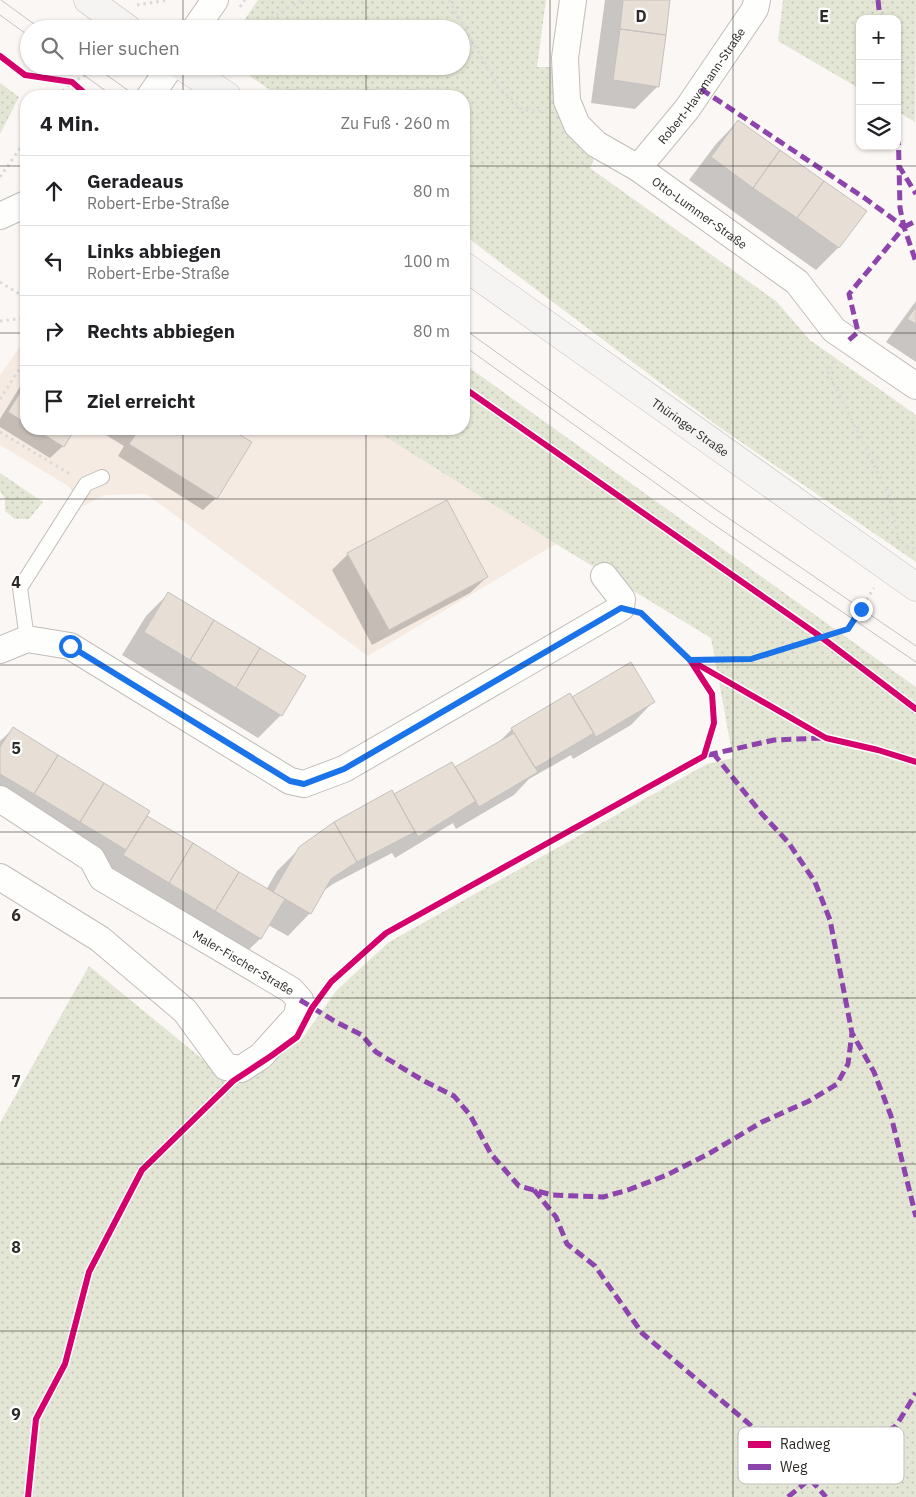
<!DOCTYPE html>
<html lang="de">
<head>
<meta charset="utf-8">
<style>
  :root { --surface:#fff; --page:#f2f2f2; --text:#202124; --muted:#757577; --line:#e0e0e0 }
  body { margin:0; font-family:"IBM Plex Sans",sans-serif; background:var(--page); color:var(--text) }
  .controls { position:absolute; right:15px; top:15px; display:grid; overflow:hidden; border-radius:10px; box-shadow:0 1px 4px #0004 }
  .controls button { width:45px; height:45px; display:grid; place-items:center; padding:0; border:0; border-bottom:1px solid var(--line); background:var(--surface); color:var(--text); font:25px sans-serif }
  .stop { position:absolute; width:15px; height:15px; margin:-11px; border:4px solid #1a73e8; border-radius:50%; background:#fff }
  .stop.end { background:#1a73e8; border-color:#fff; box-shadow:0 1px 5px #0008 }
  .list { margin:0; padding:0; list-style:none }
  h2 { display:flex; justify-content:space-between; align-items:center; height:65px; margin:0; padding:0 20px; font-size:21px }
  h2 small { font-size:16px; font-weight:400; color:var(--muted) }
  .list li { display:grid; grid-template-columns:32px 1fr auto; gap:15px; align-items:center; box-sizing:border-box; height:70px; padding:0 20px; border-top:1px solid var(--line) }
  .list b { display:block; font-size:19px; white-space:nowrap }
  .list p { margin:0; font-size:16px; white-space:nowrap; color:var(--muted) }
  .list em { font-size:16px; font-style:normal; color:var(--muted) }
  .icon { flex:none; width:28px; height:28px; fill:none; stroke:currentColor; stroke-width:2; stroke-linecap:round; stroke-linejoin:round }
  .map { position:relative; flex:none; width:916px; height:1497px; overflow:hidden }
  .search { position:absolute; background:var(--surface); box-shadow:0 1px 4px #0004; left:20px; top:20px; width:450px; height:55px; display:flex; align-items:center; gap:12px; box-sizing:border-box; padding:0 18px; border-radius:28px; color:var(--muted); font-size:19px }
  .panel { position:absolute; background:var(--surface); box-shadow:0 1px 4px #0004; left:20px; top:90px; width:450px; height:345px; border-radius:20px }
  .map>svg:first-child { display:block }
</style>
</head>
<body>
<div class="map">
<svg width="916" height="1497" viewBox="0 0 916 1497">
  <defs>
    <pattern id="green-dots" width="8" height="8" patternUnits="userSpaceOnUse" patternTransform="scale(1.25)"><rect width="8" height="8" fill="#e4e6d5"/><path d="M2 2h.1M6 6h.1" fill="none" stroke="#c4c5b7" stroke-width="1.8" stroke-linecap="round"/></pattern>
  </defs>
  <rect width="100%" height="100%" fill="#fbf7f4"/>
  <!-- built -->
  <path fill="#f6ebe3" d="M26 338V429H373L556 544 368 656 146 494 104 495 84 506 68 486 0 445V375Z"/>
  <!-- green -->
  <path fill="url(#green-dots)" d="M258 0H546L537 67H553L555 105 562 125 596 155 590 168 776 301 810 340 916 415V562L719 427 464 235V96H279L251 77 243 66H461V29H238Z
    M783 0H916L915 122 897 111V19H860V89L778 41Z
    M0 83 19 97 0 134Z
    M464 364 916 687V1497H0V1123L89 966 234 1085 301 1040 337 990 389 942 707 764 733 758 711 638 556 544 373 429H464Z
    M0 473 43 502 29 519H15L5 511V499L0 491Z"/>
  <!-- shadow -->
  <path fill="#0003" d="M605 0H669L658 86 635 109 591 103Z
    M738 121 865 211 838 248 816 270 689 180 716 144Z
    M916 301V362L886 342Z
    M26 377V429H74L63 446 50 458 0 427V419Z
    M96 429H228L250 443 216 498 203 510 118 456 124 446Z
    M348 554 487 577 470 593 372 645 332 570Z
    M169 593 281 715 258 738 122 655 146 616Z
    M572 699 653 702 631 725 573 759 571 755 529 779 514 795 456 829 453 823 395 858 392 853 333 884 323 891 310 913 288 936 268 925 260 939 237 961 0 810V741L13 729 145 816 266 890 277 871 300 848 393 795 455 769 496 745 512 729Z"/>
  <!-- building -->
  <path fill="#e7ded6" stroke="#c5c1bf" d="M623 0H670L666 35 620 29Z
    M620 29 666 35 659 87 613 80Z
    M738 120 780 150 753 188 711 157Z
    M780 150 824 181 797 218 753 188Z
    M824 181 867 211 839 248 797 218Z
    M916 307V324L907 319Z
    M26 383V423L8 412Z
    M35 429H75L64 447Z
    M128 429H230L252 442 217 499 129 444 136 434Z
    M447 500 488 577 389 630 347 553Z
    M168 592 214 620 190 660 144 632Z
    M214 620 260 648 236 688 190 660Z
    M260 648 306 676 282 716 236 688Z
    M631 662 655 702 596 737 572 697Z
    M570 693 594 733 535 768 511 728Z
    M13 727 58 755 34 794 0 774V747Z
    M514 733 538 772 479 807 455 767Z
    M58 755 104 783 80 822 34 794Z
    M452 762 476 801 418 837 394 794Z
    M104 783 150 811 126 850 80 822Z
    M392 790 415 832 357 862 334 822Z
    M147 816 193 843 169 883 123 855Z
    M334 822 357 862 331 879 311 914 273 892 299 847Z
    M193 843 239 872 215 911 169 883Z
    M239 872 285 899 261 939 215 911Z"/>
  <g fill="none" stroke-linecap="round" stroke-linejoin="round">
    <!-- lane casing -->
    <g stroke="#c0bdba" stroke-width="16">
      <path id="lane" d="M27 639 20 588 86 484 102 477"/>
    </g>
    <!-- street casing -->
    <g stroke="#c0bdba" stroke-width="28">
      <g id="street">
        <path id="s1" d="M573 0 565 58 567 101 577 125 596 144 638 168 797 282 834 330 916 386"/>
        <path d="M195 29 215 0"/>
        <path d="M150 96 171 66"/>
        <path id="s2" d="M638 168 687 109 755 9 757 0"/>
        <path d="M0 216 26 204"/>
        <path d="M0 650 27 639 70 646 290 781 304 784 344 769 621 608 622 599 604 576"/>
        <path id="s3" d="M0 799 92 859 102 878 291 990 300 1000 297 1016 261 1056 241 1069 226 1067 185 1011 100 939 0 877"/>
      </g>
    </g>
    <!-- secondary casing -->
    <g stroke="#c0bdba" stroke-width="29">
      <g id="secondary">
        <path d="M88 0 128 29"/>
        <path d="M182 66 227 96"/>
        <path id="s4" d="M464 266 916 587"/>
      </g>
    </g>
    <!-- path -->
    <path stroke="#dcdad9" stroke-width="3" stroke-dasharray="2.5 4" stroke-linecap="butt" d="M449 0 499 88 523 110 546 112
      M137 5 168 0
      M240 7 245 0
      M229 29 230 26 260 24 302 0
      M58 96 72 82 84 76 90 66
      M0 177 26 140
      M0 282 26 298
      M0 321 26 318
      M835 361 828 372 889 495 900 545
      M0 399 26 359
      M0 432 70 474
      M906 546 916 549
      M645 616 690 660 751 659 848 629 874 588"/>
    <!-- lane -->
    <use href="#lane" stroke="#fefefd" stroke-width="14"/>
    <!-- street -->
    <use href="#street" stroke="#fefefd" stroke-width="26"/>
    <!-- secondary -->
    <use href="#secondary" stroke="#f6f3f3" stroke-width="28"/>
    <!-- tram -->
    <path stroke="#c4c2c2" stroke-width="1" d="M1 0 41 29
      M0 15 29 36
      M71 66 113 96
      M94 66 136 96
      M464 329 718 511 916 646
      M464 346 710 522 916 662"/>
    <!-- quiet -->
    <path stroke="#8e44ad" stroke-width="5" stroke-dasharray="10 5" stroke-linecap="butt" d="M878 0 880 19
      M897 75 899 166 916 194
      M701 89 866 199 904 227 916 262
      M904 227 916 221
      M849 340 858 332 849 294 904 227 900 208 899 166
      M713 753 762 814 788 842 815 882 830 920 852 1033 874 1072 891 1116 916 1217
      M708 755 774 740 823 738
      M300 1000 336 1022 362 1035 376 1052 424 1081 454 1096 470 1115 491 1154 519 1186 552 1195 603 1197 628 1190 667 1175 710 1153 762 1122 809 1101 837 1084 848 1064 852 1033
      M534 1190 556 1217 567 1244 595 1266 642 1333 748 1423 810 1479 826 1497
      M788 1497 810 1479 896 1426 916 1393"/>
    <!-- cycleway casing -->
    <g stroke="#fff" stroke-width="9">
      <path id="cycleway" d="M0 56 25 75 72 82 88 96
        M464 388 821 637 916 709
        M28 1497 36 1419 65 1364 89 1272 142 1170 233 1081 271 1056 297 1037 312 1008 331 982 386 933 704 756 714 723 712 694 690 660 826 738 878 750 916 762"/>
    </g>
    <!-- cycleway -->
    <use href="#cycleway" stroke="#d6006c" stroke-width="6"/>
  </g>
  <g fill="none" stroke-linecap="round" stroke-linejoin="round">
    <!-- route -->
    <path stroke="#1a73e8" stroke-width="6" d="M70 646 290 781 304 784 344 769 621 608 641 613 690 660 751 659 848 629 861 609"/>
  </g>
  <!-- grid -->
  <path fill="none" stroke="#2d2a27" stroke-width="1" stroke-opacity="0.55" d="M183 0V29M366 0V29M550 0V1497M733 0V1497M183 66V96M366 66V96M0 166H26M464 166H916M0 333H26M464 333H916M183 429V1497M366 429V1497M0 499H916M0 665H916M0 832H916M0 998H916M0 1164H916M0 1331H916"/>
  <g text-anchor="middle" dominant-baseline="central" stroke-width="4.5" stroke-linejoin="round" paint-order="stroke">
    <!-- street labels -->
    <g font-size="12" fill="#2d2a27" stroke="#fff">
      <text stroke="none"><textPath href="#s2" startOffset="104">Robert-Havemann-Straße</textPath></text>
      <text stroke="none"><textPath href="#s1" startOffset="279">Otto-Lummer-Straße</textPath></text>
      <text stroke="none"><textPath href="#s4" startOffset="278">Thüringer Straße</textPath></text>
      <text stroke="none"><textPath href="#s3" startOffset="296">Maler-Fischer-Straße</textPath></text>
    </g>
  </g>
  <!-- legend -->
  <rect x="738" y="1427" width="166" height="57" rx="8" fill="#fff" stroke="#c0bfbe" stroke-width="1"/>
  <rect x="748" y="1441" width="23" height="7" fill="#d6006c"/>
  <rect x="748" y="1464" width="23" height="6" fill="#8e44ad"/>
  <g font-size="14" fill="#2d2a27">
    <text x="780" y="1449">Radweg</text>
    <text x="780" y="1472">Weg</text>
  </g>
  <g font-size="16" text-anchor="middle" font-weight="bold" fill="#2d2a27" stroke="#fff" stroke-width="4.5" stroke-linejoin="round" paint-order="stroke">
    <text x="641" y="22">D</text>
    <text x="824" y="22">E</text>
    <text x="16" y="588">4</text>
    <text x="16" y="754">5</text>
    <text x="16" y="921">6</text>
    <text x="16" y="1087">7</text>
    <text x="16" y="1253">8</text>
    <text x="16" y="1420">9</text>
  </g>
</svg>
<div class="controls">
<button>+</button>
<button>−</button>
<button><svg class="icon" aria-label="layers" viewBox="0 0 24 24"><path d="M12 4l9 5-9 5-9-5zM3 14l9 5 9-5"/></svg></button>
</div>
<div class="stop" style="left:70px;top:646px"></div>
<div class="stop end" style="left:861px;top:609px"></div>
<div class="search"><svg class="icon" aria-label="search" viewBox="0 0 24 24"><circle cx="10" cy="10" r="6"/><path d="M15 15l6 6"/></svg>Hier suchen</div>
<section class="panel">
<h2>4 Min.<small>Zu Fuß · 260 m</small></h2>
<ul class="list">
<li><svg class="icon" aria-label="ahead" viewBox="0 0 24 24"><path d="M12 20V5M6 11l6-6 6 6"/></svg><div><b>Geradeaus</b><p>Robert-Erbe-Straße</p></div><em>80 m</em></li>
<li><svg class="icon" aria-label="left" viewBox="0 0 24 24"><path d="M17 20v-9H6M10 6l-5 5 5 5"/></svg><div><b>Links abbiegen</b><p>Robert-Erbe-Straße</p></div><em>100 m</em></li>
<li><svg class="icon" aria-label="right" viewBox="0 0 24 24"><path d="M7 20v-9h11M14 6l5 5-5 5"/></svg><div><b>Rechts abbiegen</b></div><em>80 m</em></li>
<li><svg class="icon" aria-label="arrive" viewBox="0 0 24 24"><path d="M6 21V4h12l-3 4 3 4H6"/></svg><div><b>Ziel erreicht</b></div></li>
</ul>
</section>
</div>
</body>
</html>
